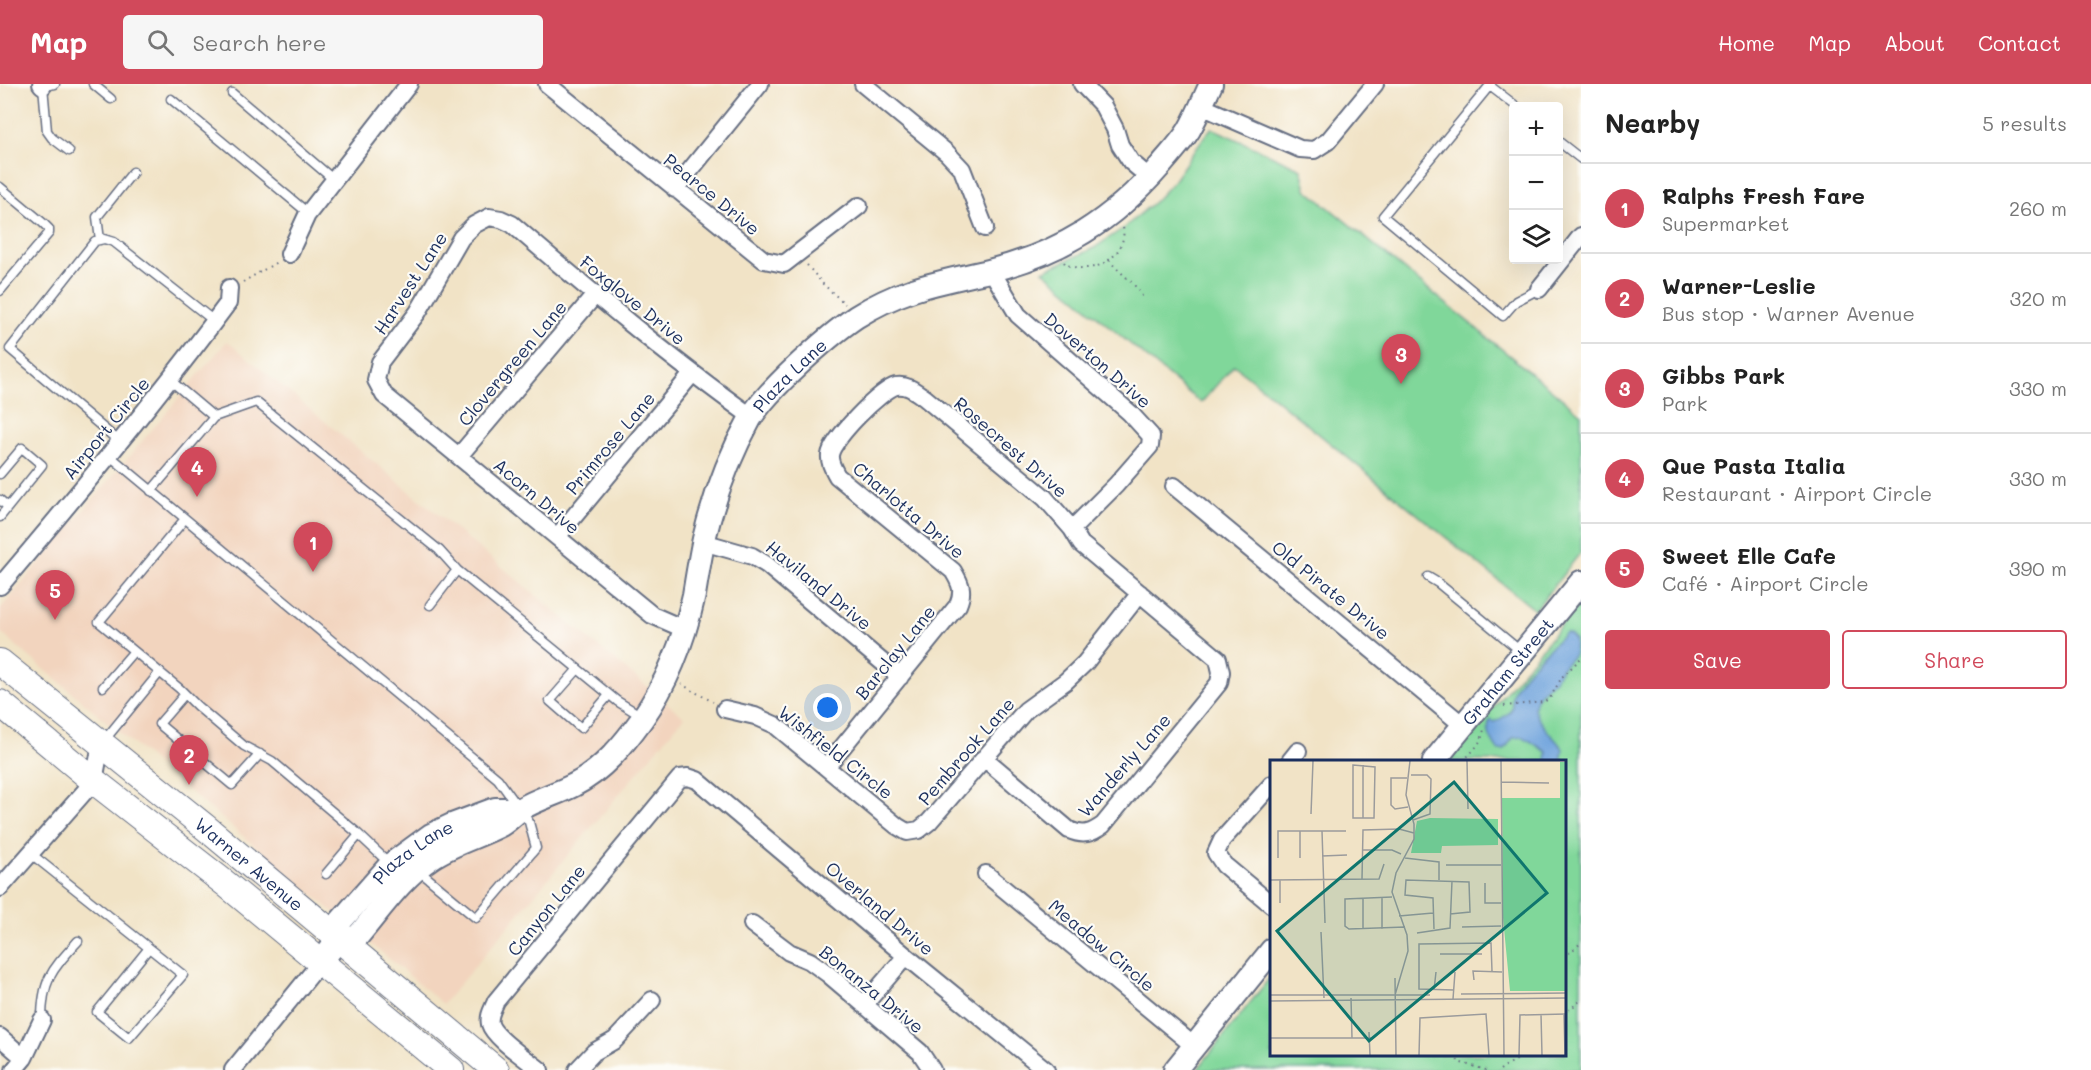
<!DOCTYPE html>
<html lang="en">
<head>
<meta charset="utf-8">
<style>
  :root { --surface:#fff; --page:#f6f6f6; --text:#222; --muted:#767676; --line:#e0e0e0; --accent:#d1495b }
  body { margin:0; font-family:Mali,sans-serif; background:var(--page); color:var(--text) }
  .controls { position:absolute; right:18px; top:18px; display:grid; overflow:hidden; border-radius:6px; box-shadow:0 6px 24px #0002 }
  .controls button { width:54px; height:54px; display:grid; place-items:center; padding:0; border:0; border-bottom:2px solid var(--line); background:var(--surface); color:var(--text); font:30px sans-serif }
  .you { position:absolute; left:828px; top:624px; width:21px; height:21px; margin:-15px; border:4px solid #fff; border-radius:50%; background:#1a73e8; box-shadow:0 0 0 9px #1a73e833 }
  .badge { display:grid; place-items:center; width:39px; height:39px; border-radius:50%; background:var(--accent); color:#fff; font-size:20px; font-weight:700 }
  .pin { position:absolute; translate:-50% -50px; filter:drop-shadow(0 2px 3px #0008) }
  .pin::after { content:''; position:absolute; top:32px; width:21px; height:18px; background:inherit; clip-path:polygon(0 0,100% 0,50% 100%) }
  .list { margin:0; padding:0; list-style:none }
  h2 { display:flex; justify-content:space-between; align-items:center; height:78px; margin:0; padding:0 24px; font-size:26px }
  h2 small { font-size:20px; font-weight:400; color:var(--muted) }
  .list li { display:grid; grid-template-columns:39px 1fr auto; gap:18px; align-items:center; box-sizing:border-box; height:90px; padding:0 24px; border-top:2px solid var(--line) }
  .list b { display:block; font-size:22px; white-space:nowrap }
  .list p { margin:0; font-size:20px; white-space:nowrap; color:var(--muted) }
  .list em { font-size:20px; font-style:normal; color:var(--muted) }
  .actions { display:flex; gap:12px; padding:18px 24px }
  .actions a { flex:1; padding:14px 0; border:2px solid var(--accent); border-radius:6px; text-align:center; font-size:21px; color:var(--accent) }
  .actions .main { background:var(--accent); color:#fff }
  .icon { flex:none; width:33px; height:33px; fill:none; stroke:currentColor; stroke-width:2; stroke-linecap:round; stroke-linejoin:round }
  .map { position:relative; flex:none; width:1581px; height:986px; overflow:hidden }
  header { display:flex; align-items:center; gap:36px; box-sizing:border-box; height:84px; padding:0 30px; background:var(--accent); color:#fff }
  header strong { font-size:28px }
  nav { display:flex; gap:33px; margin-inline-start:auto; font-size:21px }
  .search { width:420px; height:54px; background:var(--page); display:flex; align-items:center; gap:15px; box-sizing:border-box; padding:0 21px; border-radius:6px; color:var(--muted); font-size:22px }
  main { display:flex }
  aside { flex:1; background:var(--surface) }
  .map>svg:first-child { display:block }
</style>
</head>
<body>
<header>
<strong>Map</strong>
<div class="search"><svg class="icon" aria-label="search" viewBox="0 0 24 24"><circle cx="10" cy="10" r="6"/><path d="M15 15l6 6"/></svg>Search here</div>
<nav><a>Home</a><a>Map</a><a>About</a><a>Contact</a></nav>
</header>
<main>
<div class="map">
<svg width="1581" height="986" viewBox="0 0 1581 986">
  <rect width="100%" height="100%" fill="#fdfcf7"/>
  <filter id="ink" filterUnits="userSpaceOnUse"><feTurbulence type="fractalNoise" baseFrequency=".0167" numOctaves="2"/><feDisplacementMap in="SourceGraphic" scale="12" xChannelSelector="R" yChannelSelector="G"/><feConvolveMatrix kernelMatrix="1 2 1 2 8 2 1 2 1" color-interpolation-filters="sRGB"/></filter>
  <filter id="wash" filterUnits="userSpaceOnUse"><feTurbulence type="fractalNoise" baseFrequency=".008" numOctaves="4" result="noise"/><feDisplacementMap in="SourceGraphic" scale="24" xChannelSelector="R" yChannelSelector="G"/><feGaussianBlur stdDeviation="1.35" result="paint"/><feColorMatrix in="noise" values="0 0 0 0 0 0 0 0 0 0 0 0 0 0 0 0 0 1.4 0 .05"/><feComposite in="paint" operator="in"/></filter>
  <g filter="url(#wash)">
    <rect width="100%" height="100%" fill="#f1e3c6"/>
    <!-- built -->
    <path fill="#f2d4be" d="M227 257 684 633 443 920 0 548V525Z"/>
    <!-- green -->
    <path fill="#80d79a" stroke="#4e837c" stroke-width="1.5" d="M1212 44 1301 85 1306 105 1581 330V468L1535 526 1234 281 1201 319 1043 187 1094 164 1125 143 1154 118 1172 99 1206 50Z
      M1581 517V986H1197L1272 891V970H1564V677H1449Z"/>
    <!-- water -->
    <path fill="#71a4dd" stroke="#466a9e" stroke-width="1.5" d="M1565 549 1570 551 1575 556 1574 571 1562 583 1555 596C1514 624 1543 638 1563 665L1561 677H1546L1547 668 1524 653 1513 654 1504 666H1498C1492 658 1484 644 1491 636L1494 638C1525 624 1504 619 1516 602 1529 583 1548 565 1565 549Z"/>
  </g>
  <g filter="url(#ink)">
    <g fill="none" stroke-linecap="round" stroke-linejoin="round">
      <!-- lane casing -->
      <g stroke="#666e82" stroke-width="11">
        <path id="lane" d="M55 0 43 2 47 47 52 54 69 67
          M93 0 111 15
          M1491 0 1383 132 1503 232 1516 217 1539 205
          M1490 2 1516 22
          M232 9 334 96
          M171 15 308 129
          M1558 57 1581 75
          M0 103 43 139 49 145V149L0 207
          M100 156 97 133 133 88
          M170 296 214 333
          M121 359 10 265 95 157 104 155 114 158 214 237
          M110 372 498 695 529 738 536 764 476 834 418 786
          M0 390 22 364 42 381 0 433
          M151 407 214 333 256 318 439 466 457 486 617 617 643 633
          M0 416 8 423
          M184 436 99 538 180 605 197 622 244 662 272 677 355 747 390 780
          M1428 493 1438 499 1523 569
          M430 521 457 486
          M578 585 550 617 581 644 609 611
          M103 603 134 567
          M185 610 159 640 232 701 260 670
          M103 658 160 588
          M30 769 183 891 129 954 97 928 149 864
          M326 790 358 752
          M42 936C42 895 52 886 78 857"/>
      </g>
      <!-- street casing -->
      <g stroke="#666e82" stroke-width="20">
        <path id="street" d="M41 0 43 2
          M547 0 764 176 784 180 859 122
          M863 0 947 69 962 85 985 144
          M1082 0 1103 22 1115 45 1120 61 1131 78 1150 94
          M1201 22 1300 65 1314 66 1328 57 1375 0
          M675 105 760 0
          M289 170 307 131 409 0
          M991 186 1018 231 1130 329 1151 352 1150 362 1116 401 1072 445
          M1539 205 1581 152
          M459 372 595 211
          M1174 402 1464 642
          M557 453 692 290
          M703 458 752 472 767 481 900 593
          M0 502C79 409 156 316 228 219L229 204
          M684 545 652 531 384 311 376 296 380 278 418 228 461 154 474 141 489 133 501 135 512 140C590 207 668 273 752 333
          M725 625 755 632 775 641 897 742 907 748 919 746 929 738 1026 626 1066 597 1085 579 1140 509
          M1290 677 1298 667
          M827 682 958 521C964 507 961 500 953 487L837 392C834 386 829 379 830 371 832 355 881 306 896 302 908 300 916 308 925 314L1045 414 1072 445 1081 460 1218 575 1221 588 1219 599 1103 741C1091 750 1083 752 1069 746L984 674
          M1272 700 1222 756 1216 769 1224 781 1272 821
          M986 790 1194 962
          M0 804 94 697 101 660
          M752 840 789 868 810 877 828 890 920 968 932 986
          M864 921 906 872
          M0 953 24 974
          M14 986 24 974 42 936
          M233 986 320 879
          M540 986C528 976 494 954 490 940 488 931 493 925 496 917L680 694 688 693 697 696 906 872 1046 986
          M577 986 594 968 615 956 652 916"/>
      </g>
      <!-- secondary casing -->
      <g stroke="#666e82" stroke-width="26">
        <g id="secondary">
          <path id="s1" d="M1434 677 1581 498"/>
          <path id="s2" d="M339 855 357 853C380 826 401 794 431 774 453 759 478 753 501 741 508 737 514 730 521 725 537 715 557 710 574 701 602 687 624 660 642 635 668 598 684 556 694 511 697 493 700 473 704 455 714 413 729 373 750 335 767 306 828 252 856 233 902 204 938 199 989 187 1061 169 1112 137 1161 81 1170 70 1181 59 1189 46 1197 32 1204 15 1211 0"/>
          <path id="s3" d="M320 879 339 855V839L390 781 431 751 452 741 495 725H521"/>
          <path d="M1175 986 1272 866"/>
        </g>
      </g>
      <!-- primary casing -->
      <g stroke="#666e82" stroke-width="28">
        <g id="primary">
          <path id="s4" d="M0 578 205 743 496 986"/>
          <path d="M0 619 94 697 226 800 451 986"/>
        </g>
      </g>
      <!-- path -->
      <path stroke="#666e82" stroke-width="2" stroke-dasharray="1.5 4.5" stroke-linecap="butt" d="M1109 176C1122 192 1135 197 1144 216
        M1064 178 1066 181C1072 182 1079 185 1085 184 1107 184 1127 165 1123 143
        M807 181 823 200 845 220
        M243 198 277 178
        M681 600 713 618
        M1504 622 1544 618 1550 614 1562 593 1581 574
        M1463 677C1473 667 1482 659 1484 645
        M1564 873 1581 859
        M1564 930 1581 916
        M1458 970 1457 972 1458 978 1486 986
        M1503 970 1512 977
        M1500 986C1509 978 1519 977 1524 970"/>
      <!-- lane -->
      <use href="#lane" stroke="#fff" stroke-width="8"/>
      <!-- street -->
      <use href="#street" stroke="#fff" stroke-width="16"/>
      <!-- secondary -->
      <use href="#secondary" stroke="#fff" stroke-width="22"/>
      <!-- primary -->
      <use href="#primary" stroke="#fff" stroke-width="26"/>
    </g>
  </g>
  <g text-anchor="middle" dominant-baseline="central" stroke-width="4.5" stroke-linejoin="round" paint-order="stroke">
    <!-- street labels -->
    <g font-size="18" fill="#1b2f5e" stroke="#fdfcf7">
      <text transform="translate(712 110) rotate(39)">Pearce Drive</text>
      <text transform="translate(410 199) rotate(-57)">Harvest Lane</text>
      <text transform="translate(633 216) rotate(39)">Foxglove Drive</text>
      <text transform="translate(1098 276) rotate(41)">Doverton Drive</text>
      <text transform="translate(512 279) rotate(-50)">Clovergreen Lane</text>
      <text stroke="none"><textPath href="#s2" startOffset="764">Plaza Lane</textPath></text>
      <text transform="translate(106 344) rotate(-51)">Airport Circle</text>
      <text transform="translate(610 359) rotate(-50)">Primrose Lane</text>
      <text transform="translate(1011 363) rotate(41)">Rosecrest Drive</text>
      <text transform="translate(537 412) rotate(40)">Acorn Drive</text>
      <text transform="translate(909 426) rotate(40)">Charlotta Drive</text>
      <text transform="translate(819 501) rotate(39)">Haviland Drive</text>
      <text transform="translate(1331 506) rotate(39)">Old Pirate Drive</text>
      <text transform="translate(895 568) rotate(-51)">Barclay Lane</text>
      <text stroke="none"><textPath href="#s1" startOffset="116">Graham Street</textPath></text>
      <text transform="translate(966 667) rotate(-49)">Pembrook Lane</text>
      <text transform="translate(836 668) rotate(38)">Wishfield Circle</text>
      <text transform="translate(1124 681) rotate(-49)">Wanderly Lane</text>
      <text stroke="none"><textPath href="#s3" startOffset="150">Plaza Lane</textPath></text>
      <text stroke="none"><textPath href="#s4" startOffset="321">Warner Avenue</textPath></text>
      <text transform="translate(880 824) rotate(40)">Overland Drive</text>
      <text transform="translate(546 826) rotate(-51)">Canyon Lane</text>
      <text transform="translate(1102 861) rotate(40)">Meadow Circle</text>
      <text transform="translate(872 905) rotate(39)">Bonanza Drive</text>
    </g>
  </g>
  <!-- overview -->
  <g transform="translate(1270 676)">
    <rect width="296" height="296" fill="#f1e3c6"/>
    <path d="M290 2H295V231H240L233 158 232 38H290ZM160 58 228 59V85L172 86 171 93H141L147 61Z" fill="#80d79a"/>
    <path fill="none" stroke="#9b9b9c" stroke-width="1.5" d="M197 1 198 49M231 1 234 295M83 5 105 7 104 58H83ZM93 5V58M141 15H157L161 19 160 54 143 60M137 18H121V45L125 49 138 47M231 22 279 23M41 54 43 1M30 71V98M52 71 55 163M92 90H122L131 94M52 96 77 95M8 98V71H76M135 98 169 102V120M176 105H231M92 119 93 70 129 69 144 73M0 120 109 119 114 104M10 120V143M215 123V143H231M122 137 75 139V166L79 169 135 167M112 138V169M129 156 163 153M192 167 231 166M93 169V138M164 169 163 138 135 135 136 120 199 122 200 152 180 154M51 172 54 238M147 173 180 168 182 121M170 194H212M125 218 126 295M204 220 203 211 232 212M164 230 166 212M184 230 149 229V184L221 183 222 211M191 234 296 233M0 235H160M125 235 138 191 137 175 122 132 126 113 144 79V64L136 35 140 1M81 238 82 278M183 239 185 212M0 241 296 238M271 254 272 295M294 254 295 295M99 272 100 295M0 278H101M149 295 150 258 216 254 219 295M249 295 250 255 296 254"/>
    <path fill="#0f766e" fill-opacity="0.15" stroke="#0f766e" stroke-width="3" d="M184 22 277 133 99 281 7 171Z"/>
    <rect width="296" height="296" fill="none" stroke="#1b2f5e" stroke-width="3"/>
  </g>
</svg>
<div class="controls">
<button>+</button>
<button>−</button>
<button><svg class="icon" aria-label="layers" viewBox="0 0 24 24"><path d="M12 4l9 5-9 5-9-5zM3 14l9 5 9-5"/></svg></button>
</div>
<div class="you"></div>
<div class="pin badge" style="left:313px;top:488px">1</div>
<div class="pin badge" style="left:189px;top:701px">2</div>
<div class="pin badge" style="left:1401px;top:300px">3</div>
<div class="pin badge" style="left:197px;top:413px">4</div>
<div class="pin badge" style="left:55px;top:536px">5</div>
</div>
<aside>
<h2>Nearby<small>5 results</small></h2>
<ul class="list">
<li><span class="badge">1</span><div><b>Ralphs Fresh Fare</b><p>Supermarket</p></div><em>260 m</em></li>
<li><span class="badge">2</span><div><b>Warner-Leslie</b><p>Bus stop · Warner Avenue</p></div><em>320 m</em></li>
<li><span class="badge">3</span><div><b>Gibbs Park</b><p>Park</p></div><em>330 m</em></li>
<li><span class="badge">4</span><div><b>Que Pasta Italia</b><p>Restaurant · Airport Circle</p></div><em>330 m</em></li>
<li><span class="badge">5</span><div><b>Sweet Elle Cafe</b><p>Café · Airport Circle</p></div><em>390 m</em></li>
</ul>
<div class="actions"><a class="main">Save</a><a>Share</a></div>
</aside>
</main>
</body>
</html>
